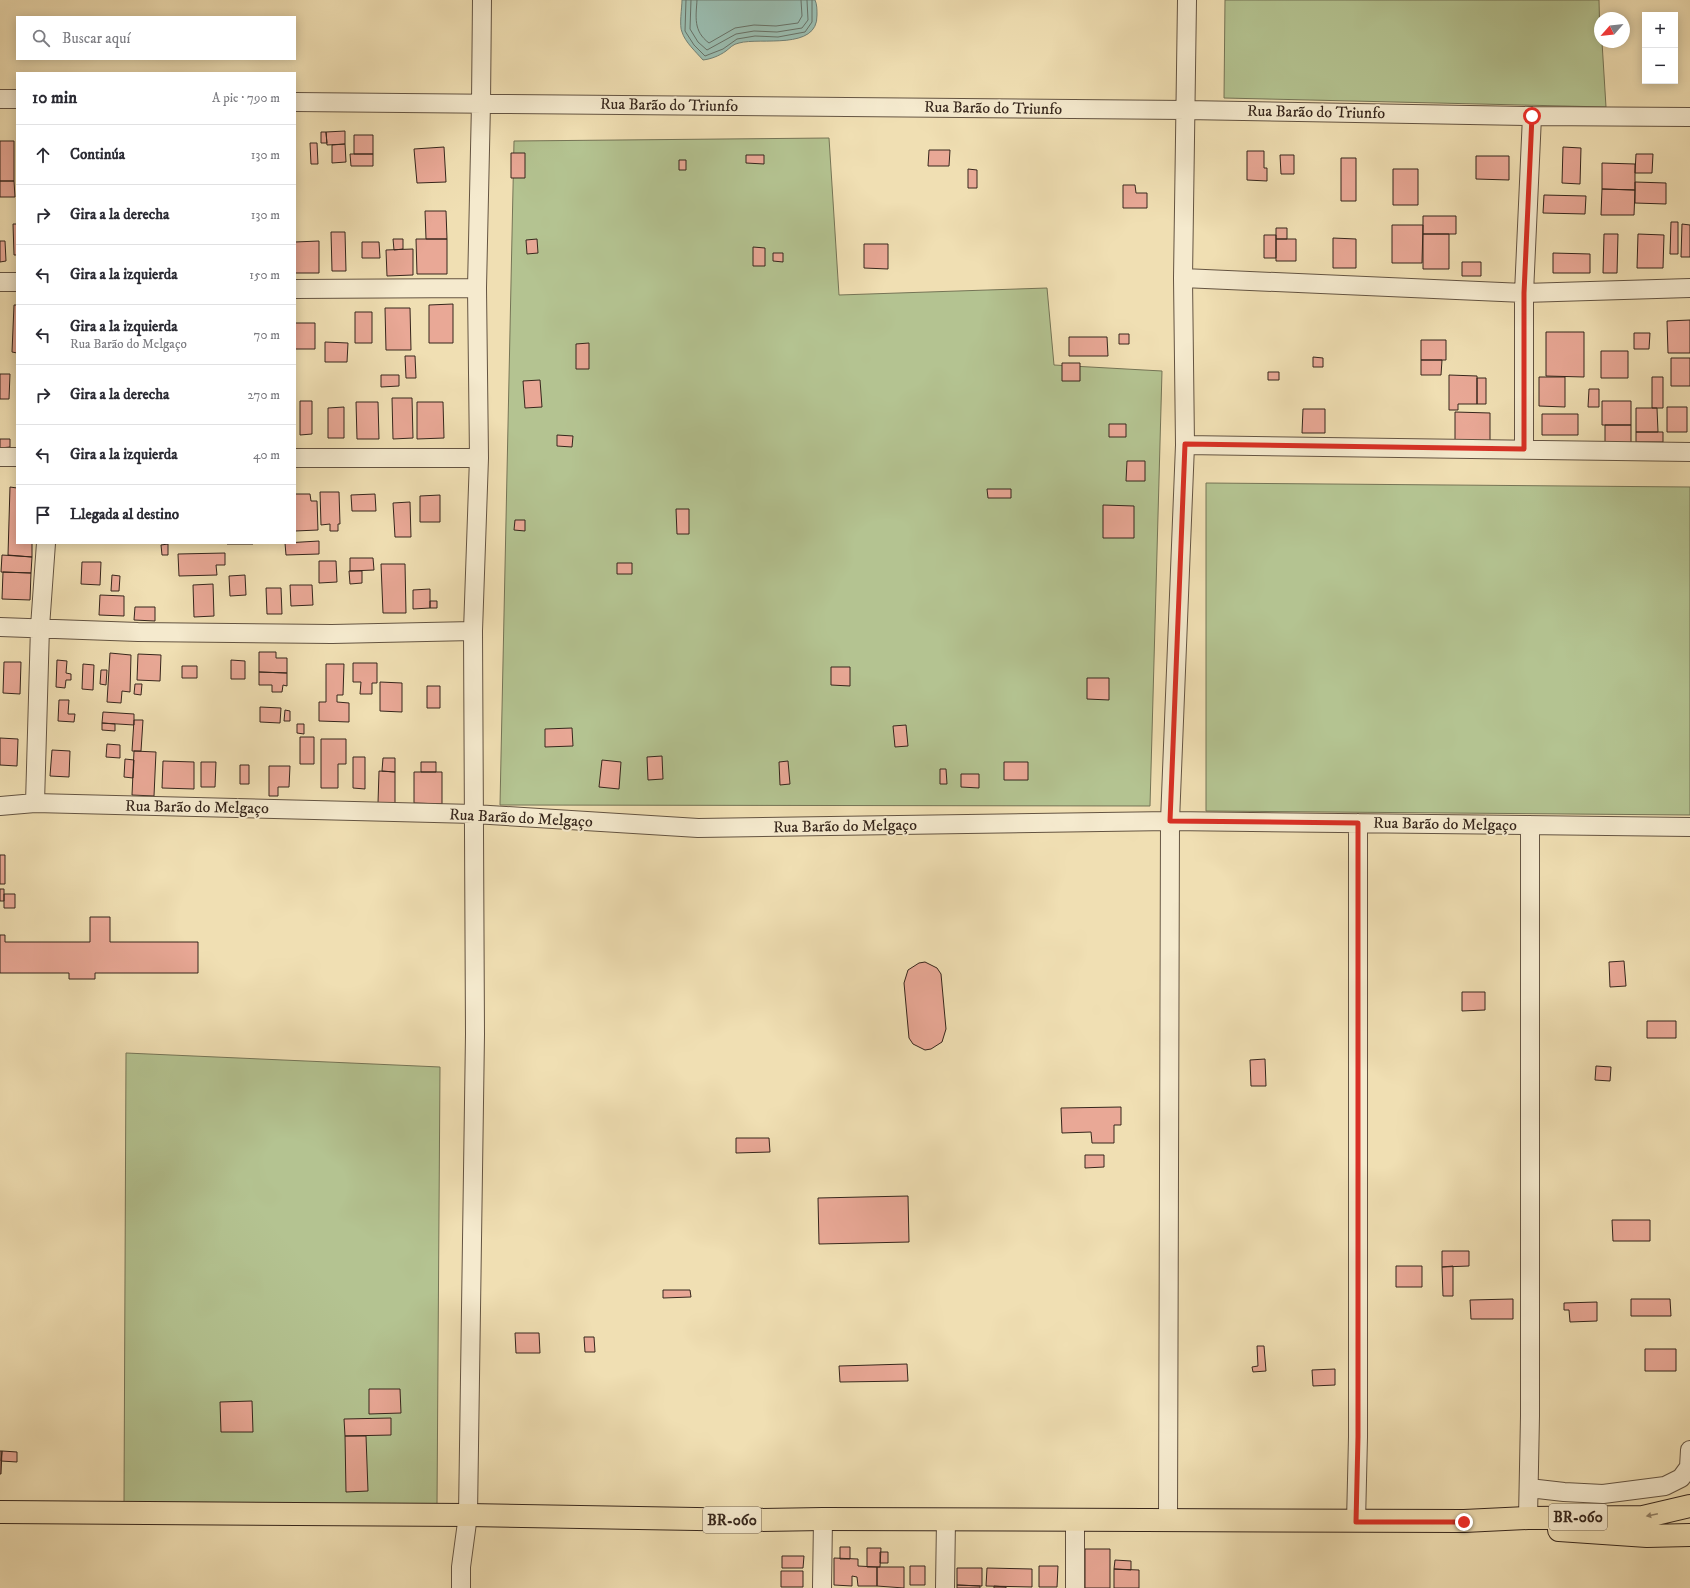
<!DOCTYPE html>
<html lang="es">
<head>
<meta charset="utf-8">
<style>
  :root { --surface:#fff; --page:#f7f7f7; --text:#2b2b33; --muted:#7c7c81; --line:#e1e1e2 }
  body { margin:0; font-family:"IM FELL DW Pica",serif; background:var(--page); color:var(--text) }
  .controls { position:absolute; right:12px; top:12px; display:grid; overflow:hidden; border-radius:0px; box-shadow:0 2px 10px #0003 }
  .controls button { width:36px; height:36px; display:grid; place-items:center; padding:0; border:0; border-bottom:1px solid var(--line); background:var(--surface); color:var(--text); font:20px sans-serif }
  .compass { position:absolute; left:1594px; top:12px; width:36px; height:36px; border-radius:50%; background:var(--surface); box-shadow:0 2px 10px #0003; rotate:243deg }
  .stop { position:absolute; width:12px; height:12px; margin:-9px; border:3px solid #d93025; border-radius:50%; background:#fff }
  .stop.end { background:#d93025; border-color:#fff; box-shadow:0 1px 4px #0008 }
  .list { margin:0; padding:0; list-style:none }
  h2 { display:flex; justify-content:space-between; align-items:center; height:52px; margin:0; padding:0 16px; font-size:17px }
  h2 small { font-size:13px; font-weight:400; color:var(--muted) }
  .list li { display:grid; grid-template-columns:26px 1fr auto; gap:12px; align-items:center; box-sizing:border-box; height:60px; padding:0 16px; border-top:1px solid var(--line) }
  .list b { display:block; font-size:15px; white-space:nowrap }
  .list p { margin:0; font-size:13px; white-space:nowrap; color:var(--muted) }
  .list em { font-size:13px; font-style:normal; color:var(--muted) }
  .icon { flex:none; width:22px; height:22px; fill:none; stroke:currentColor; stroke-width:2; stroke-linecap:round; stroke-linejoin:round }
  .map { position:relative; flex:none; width:1690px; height:1588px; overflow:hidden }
  .search { position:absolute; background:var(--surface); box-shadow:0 2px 10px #0003; left:16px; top:16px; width:280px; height:44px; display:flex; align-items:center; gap:10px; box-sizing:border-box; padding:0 14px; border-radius:0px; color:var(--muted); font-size:15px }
  .panel { position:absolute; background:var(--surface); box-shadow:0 2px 10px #0003; left:16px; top:72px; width:280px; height:472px; border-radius:0px }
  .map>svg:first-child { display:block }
</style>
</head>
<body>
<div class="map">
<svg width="1690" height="1588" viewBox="0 0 1690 1588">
  <rect width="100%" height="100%" fill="#f0dfb3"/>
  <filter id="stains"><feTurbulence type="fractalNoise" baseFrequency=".005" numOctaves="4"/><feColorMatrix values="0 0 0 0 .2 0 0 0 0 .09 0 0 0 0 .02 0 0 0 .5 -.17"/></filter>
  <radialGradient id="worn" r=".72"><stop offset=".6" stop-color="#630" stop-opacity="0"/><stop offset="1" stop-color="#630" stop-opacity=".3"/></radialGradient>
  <!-- green -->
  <path fill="#b4c391" stroke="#757456" d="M1225 0H1599L1600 42H1602L1606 107 1224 98Z
    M829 138 839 295 1047 288 1054 365 1162 371 1150 806 500 805 514 141Z
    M1206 483 1690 487V815L1206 811Z
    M126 1053 440 1067 437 1506 124 1502Z"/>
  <!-- water -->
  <path fill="#9abcaf" stroke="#728074" d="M682 0H815C817 4 817 10 817 15 818 51 760 37 739 43 733 44 730 48 726 51 719 56 711 59 703 60 696 52 685 42 682 32 679 26 682 7 682 0Z"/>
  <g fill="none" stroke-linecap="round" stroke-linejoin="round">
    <!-- shore -->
    <path stroke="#687166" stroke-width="1" d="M686 0 685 31 694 45 705 56 723 49 737 39 755 36 778 37 805 32 812 22V0
      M691 0 690 29 698 42 707 50 736 34 754 31 777 32 802 28 808 20 807 0
      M697 0C696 17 693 31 709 43L735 28 754 25 776 26 798 23 802 16 801 0"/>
  </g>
  <!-- building -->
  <path fill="#e9a896" stroke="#36261c" d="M345 131V144L327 145 326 132Z
    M321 132H326L327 143H321Z
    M354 135H373V154H354Z
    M0 141H14V181H0Z
    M310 143H317L318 164H311Z
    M345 144 346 162 332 163V145Z
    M444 147 446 182 417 183 414 149Z
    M1563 147 1581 148 1580 184 1562 183Z
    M929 150H950L949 166H928Z
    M1247 151H1264V168H1267V181L1247 180Z
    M511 153H525V178H511Z
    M350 154H373V166H351Z
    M1636 154H1653L1652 173H1635Z
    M746 155H764V164L746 163Z
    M1280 155H1294V174H1281Z
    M1476 156H1509V180L1476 179Z
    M1341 158H1356V201H1341Z
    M679 160H686V170H679Z
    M1602 163 1635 164V190L1602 189Z
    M968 169 977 170V188H968Z
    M1393 169H1418V205H1393Z
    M0 181H14L15 197H0Z
    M1635 182 1666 183V204L1635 203Z
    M1123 185H1135L1136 193H1147V208H1123Z
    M1602 189 1635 190 1634 215H1601Z
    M1544 195 1586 196 1585 214 1543 213Z
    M425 211H446L447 239H426Z
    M1423 216H1456V234H1423Z
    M1671 222H1678V254H1670Z
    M13 224H17V255H14Z
    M1682 224 1690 225V257H1681Z
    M1392 225H1423L1422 263H1392Z
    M1276 228H1287V239H1276Z
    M331 232H345L346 271H332Z
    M1423 234H1449V269H1423Z
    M1604 234H1618L1617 273H1603Z
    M1638 234 1664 235 1663 268H1637Z
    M1264 235H1276V258H1264Z
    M1333 238 1356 239V268H1333Z
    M393 239H403V249L394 250Z
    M416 239H447V274H417Z
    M537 239 538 253 527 254 526 240Z
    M1276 239H1296V261H1276Z
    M0 241H5L6 261 0 262Z
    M319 241V273H295V242Z
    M362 242H379L380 258H362Z
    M864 244H888V269L864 268Z
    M753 247 765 248V266H753Z
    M413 249V275L387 276 386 250Z
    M773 253H783V262L773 261Z
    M1553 253 1590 254V273H1553Z
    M1462 262H1481V276H1462Z
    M453 304V343H429V305Z
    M14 305H17V353L12 352Z
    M385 308H410L411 350H386Z
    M355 312H372V343H355Z
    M1690 320V353H1668L1667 321Z
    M295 323H315V349H295Z
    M1546 332H1584V377L1546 376Z
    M1634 333H1650L1649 349H1634Z
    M1119 334H1129V344H1119Z
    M1069 337H1107L1108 356H1069Z
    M1421 340H1446V360H1421Z
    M325 342 348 343 347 362H325Z
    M589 343V369H576V344Z
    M1601 351H1628V378H1601Z
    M405 356H415L416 378H406Z
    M1313 357 1323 358V367H1313Z
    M1671 358H1690V386H1671Z
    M1421 360H1442L1441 375H1421Z
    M1062 363H1080V381H1062Z
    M1268 372H1279V380H1268Z
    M0 374H10L9 399H0Z
    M381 375H399V386L381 387Z
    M1449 375 1477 376V404H1458V410H1449Z
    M1539 377H1565V407L1539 406Z
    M1652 377H1663V408H1652Z
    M1477 378H1486V404H1477Z
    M540 380 542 407 525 408 523 381Z
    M1589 389H1599V407H1588Z
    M392 398H412L413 438 393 439Z
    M300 401H312V434L300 435Z
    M1602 401H1631V425H1602Z
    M356 402H378L379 439H357Z
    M417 402H443L444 438 417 439Z
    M344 407V438H328V408Z
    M1667 407H1687V432H1667Z
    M1636 408H1657L1658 432H1636Z
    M1303 409H1325V433H1302Z
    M1455 412 1490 413V443L1455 442Z
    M1542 414H1578V435H1542Z
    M1109 424H1126V437H1109Z
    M1605 425H1631V443L1605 442Z
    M1636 432H1663V442H1636Z
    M557 435 573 436 572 447 557 446Z
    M0 439H10V447L0 448Z
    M1127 461H1145V481H1126Z
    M10 487 17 488V543H32V557L8 555Z
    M987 489H1011V498H988Z
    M320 492H339L340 524H338V531H330V524L321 525Z
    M295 494H310L311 501H317L318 530 295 531Z
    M375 494 376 511H352L351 495Z
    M440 495V522H420V496Z
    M410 502 411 537H395L393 503Z
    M1103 505 1134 506V538H1103Z
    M676 509H689V534H677Z
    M515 520H525V531L514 530Z
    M319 541V554L286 555 285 543Z
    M227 543H253V544H227Z
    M168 544V555H162L161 545Z
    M225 553V565H216L217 575 179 576 178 554Z
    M2 555 32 557 31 573 1 572Z
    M350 558H373L374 570 350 571Z
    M319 561H336L337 582 319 583Z
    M82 562H101L100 585 81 584Z
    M617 563H632V574H617Z
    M381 564H405L406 613H383Z
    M349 571H362V583L350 584Z
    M3 572 31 573 30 600 2 599Z
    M112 575 120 576 119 591H111Z
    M245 575 246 595 230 596 229 576Z
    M213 584 214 616 194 617 193 585Z
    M290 585H312L313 605 291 606Z
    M266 588H281L282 614H267Z
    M430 589V608L413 609V590Z
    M100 595 124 596V616L99 615Z
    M430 601H437V608H430Z
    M135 607H155V621L134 620Z
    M259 652H276V658H287V673L259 672Z
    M110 653 131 655 130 692 122 691 121 703 107 702Z
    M138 654 161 655 160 681 137 680Z
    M57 660 67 661 66 673 71 674V680H66L65 688 56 687Z
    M231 660 245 661V679H231Z
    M4 662H21L20 694 3 693Z
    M353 663H377V683H372V694H360L361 682H353Z
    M83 664 94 665 93 690 82 689Z
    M326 664H344L343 695H337V702L349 703V722L319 721V702H326Z
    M182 666H197V678H182Z
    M831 667H850V686L831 685Z
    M101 670H107L106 685 100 684Z
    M259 672 287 673V686L283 685 282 692H272V685H259Z
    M1087 678H1109V700L1087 699Z
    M380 682 402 683V712L380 711Z
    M135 684H142L141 695 134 694Z
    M427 686H440V708H427Z
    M59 700H69L68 714H75L74 722 58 721Z
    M260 707 281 708 280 723 260 722Z
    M285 710 290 711V721H284Z
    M103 712 134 714V725L102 723Z
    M134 720H143L141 751H132Z
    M102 723 115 724V731L102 730Z
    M297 724H304V734L297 733Z
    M906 725 908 746 895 747 893 726Z
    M572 728 573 746 545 747V729Z
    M300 737H314V764H300Z
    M0 738 18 739 17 766 0 765Z
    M321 739H346V764H338V788H321Z
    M107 744 120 745V758L106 757Z
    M52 750 70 751 69 777 50 776Z
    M134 751 156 752 154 796 132 795Z
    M662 756 663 779 648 780 647 757Z
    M353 757H365V789L353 788Z
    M383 758H395V772L382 771Z
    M125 759 134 760 133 778 124 777Z
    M602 760 621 762 619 789 599 787Z
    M163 761 194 762V789L162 788Z
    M788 761 790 784 780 785 779 762Z
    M201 762H216L215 787H201Z
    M421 762H436V772H421Z
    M1004 762H1028V780H1004Z
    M240 765H249V784H240Z
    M269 766H290L289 787H278V796H269Z
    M940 769H946L947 784H940Z
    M379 771 395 772V803H378Z
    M414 772H442V804L414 803Z
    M961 774H979V788L961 787Z
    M0 855H5V884H0Z
    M0 889H4V901H0Z
    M4 894H15V908H4Z
    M90 917H110V942H198V973H95V979H69V973H0V935H5V942H90Z
    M1624 961 1626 986 1610 987 1609 962Z
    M925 962 937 968 941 974 946 1029 942 1042 931 1049 925 1050 913 1044 909 1038 904 983 908 970 919 963Z
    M1462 992H1485V1010L1462 1011Z
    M1647 1021H1676V1038H1647Z
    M1265 1059 1266 1086H1251L1250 1060Z
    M1596 1066 1611 1067 1610 1081 1595 1080Z
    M1121 1107V1125H1114V1143H1092L1091 1132 1062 1133 1061 1108Z
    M736 1138H769L770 1152 736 1153Z
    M1085 1155H1104V1167L1085 1168Z
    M908 1196 909 1242 819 1244 818 1198Z
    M1612 1220H1650V1241H1613Z
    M1442 1251H1469V1266L1442 1267Z
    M1396 1266H1422V1287H1396Z
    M1453 1266V1296H1443L1442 1267Z
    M663 1290H690L691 1297 663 1298Z
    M1513 1299V1319H1471L1470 1300Z
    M1631 1299H1670L1671 1316H1631Z
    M1597 1302V1321L1570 1322 1569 1310H1564V1303Z
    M515 1333H539L540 1353H516Z
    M584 1337H594L595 1352H585Z
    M1257 1346H1264L1266 1371 1253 1372 1252 1367 1258 1366Z
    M1645 1349H1676V1371H1645Z
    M907 1364 908 1381 840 1382 839 1366Z
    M1335 1369V1385L1313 1386 1312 1370Z
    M369 1389H400L401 1413 369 1414Z
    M252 1401 253 1432H221L220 1402Z
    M391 1418V1435L345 1436 344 1419Z
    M345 1436H366L368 1491 346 1492Z
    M0 1451H2L1 1474H0Z
    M2 1451 17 1452V1462L1 1461Z
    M840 1547H850V1559H840Z
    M867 1548H881L880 1567H867Z
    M1085 1549H1110V1588H1085Z
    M880 1552H888V1563H880Z
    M782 1556H804L803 1568H782Z
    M834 1558 858 1559V1566L877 1567V1586H858L857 1577 852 1576V1586L834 1585Z
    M1115 1560 1131 1561V1570L1114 1569Z
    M910 1566H925V1585H910Z
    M1039 1566H1058L1057 1587H1039Z
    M877 1567H904V1588L877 1586Z
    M957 1568H982V1586L957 1585Z
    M987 1568 1032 1569V1587L986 1586Z
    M1114 1569 1139 1570V1588H1114Z
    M781 1571H803V1587H781Z
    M957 1585 980 1586V1588H957Z
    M994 1586 1006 1587V1588H994Z"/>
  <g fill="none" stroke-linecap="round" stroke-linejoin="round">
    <!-- street casing -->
    <g stroke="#645442" stroke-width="20">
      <path id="street" d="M0 99H17
        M295 102 1186 110 1532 116 1690 117
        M1183 278 1524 293 1690 288
        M0 282H17
        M295 289 477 288
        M1185 445 1690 452
        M1524 449V293L1532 116
        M0 457H17
        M295 458H479
        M0 627 138 632 332 634 473 631
        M35 803 40 627 46 543
        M0 806 35 803 474 814 698 828 1170 821 1690 827
        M1529 1488 1564 1492 1603 1494 1665 1486 1681 1478 1689 1467 1690 1450
        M1528 1518 1530 1416V825
        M1075 1519V1588
        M1168 1520 1170 821 1185 445 1183 278 1187 0
        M1356 1522 1358 1437V823
        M461 1588V1567L468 1515 475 1034 473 631 479 458 477 288 481 103 482 0
        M822 1588 823 1519
        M945 1588 946 1520"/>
    </g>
    <!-- primary casing -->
    <g stroke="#36261c" stroke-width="24">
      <path id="primary" d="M0 1512 468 1515 754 1520 823 1519 1464 1521 1528 1518 1643 1517 1690 1506
        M1559 1530 1647 1536 1690 1535"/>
    </g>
    <!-- street -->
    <use href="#street" stroke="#f5eace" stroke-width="18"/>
    <!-- primary -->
    <use href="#primary" stroke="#f0dfb3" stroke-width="22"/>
  </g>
  <!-- one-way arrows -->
  <defs><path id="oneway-solid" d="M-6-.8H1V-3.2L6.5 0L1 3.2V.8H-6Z"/></defs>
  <use fill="#938268" href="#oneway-solid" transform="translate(1652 1515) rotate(168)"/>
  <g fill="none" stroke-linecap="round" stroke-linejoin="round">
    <!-- route -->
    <path stroke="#d93025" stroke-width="5" d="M1464 1522H1356L1358 1437V823L1170 821 1185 444 1524 449V293L1532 116"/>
  </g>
  <g text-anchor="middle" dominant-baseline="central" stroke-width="4" stroke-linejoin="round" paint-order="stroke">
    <!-- shield labels -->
    <g fill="#f5eace" stroke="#6f6151" stroke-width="1">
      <rect x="1549" y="1504" width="58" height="26" rx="3"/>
      <rect x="703" y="1507" width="58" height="26" rx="3"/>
    </g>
    <g font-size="15" font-weight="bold" fill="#36261c">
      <text x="1578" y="1517">BR-060</text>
      <text x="732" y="1520">BR-060</text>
    </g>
    <!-- street labels -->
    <g font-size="16" fill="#36261c" stroke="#f5eace">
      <text transform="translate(669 105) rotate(1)">Rua Barão do Triunfo</text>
      <text transform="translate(993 108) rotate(1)">Rua Barão do Triunfo</text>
      <text transform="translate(1316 112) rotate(1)">Rua Barão do Triunfo</text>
      <text transform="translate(197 807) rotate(1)">Rua Barão do Melgaço</text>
      <text transform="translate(521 818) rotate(3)">Rua Barão do Melgaço</text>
      <text transform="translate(1445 824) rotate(1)">Rua Barão do Melgaço</text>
      <text transform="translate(845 826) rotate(-1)">Rua Barão do Melgaço</text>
    </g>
  </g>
  <rect width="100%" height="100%" filter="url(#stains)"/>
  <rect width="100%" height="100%" fill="url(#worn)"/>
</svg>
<div class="controls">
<button>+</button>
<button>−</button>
</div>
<svg class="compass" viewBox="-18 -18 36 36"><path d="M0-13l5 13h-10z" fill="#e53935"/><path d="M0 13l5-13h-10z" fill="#7c7c81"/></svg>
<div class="stop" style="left:1532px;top:116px"></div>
<div class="stop end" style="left:1464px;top:1522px"></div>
<div class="search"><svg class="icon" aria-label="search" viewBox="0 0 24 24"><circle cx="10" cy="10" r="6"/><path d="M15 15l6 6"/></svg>Buscar aquí</div>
<section class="panel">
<h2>10 min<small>A pie · 790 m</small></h2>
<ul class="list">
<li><svg class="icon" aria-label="ahead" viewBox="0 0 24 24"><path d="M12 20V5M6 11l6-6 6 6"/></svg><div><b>Continúa</b></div><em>130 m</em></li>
<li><svg class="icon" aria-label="right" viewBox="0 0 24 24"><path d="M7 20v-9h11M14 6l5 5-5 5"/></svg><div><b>Gira a la derecha</b></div><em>130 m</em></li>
<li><svg class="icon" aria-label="left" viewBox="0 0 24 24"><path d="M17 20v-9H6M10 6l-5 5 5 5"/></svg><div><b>Gira a la izquierda</b></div><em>150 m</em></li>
<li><svg class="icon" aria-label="left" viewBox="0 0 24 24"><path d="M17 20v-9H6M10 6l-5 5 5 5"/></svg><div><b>Gira a la izquierda</b><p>Rua Barão do Melgaço</p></div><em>70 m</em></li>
<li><svg class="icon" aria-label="right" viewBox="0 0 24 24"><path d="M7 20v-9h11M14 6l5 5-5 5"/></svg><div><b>Gira a la derecha</b></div><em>270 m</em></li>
<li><svg class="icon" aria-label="left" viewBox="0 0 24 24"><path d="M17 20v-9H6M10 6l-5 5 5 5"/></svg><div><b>Gira a la izquierda</b></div><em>40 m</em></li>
<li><svg class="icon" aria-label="arrive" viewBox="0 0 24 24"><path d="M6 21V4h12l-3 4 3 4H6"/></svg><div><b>Llegada al destino</b></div></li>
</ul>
</section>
</div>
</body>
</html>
